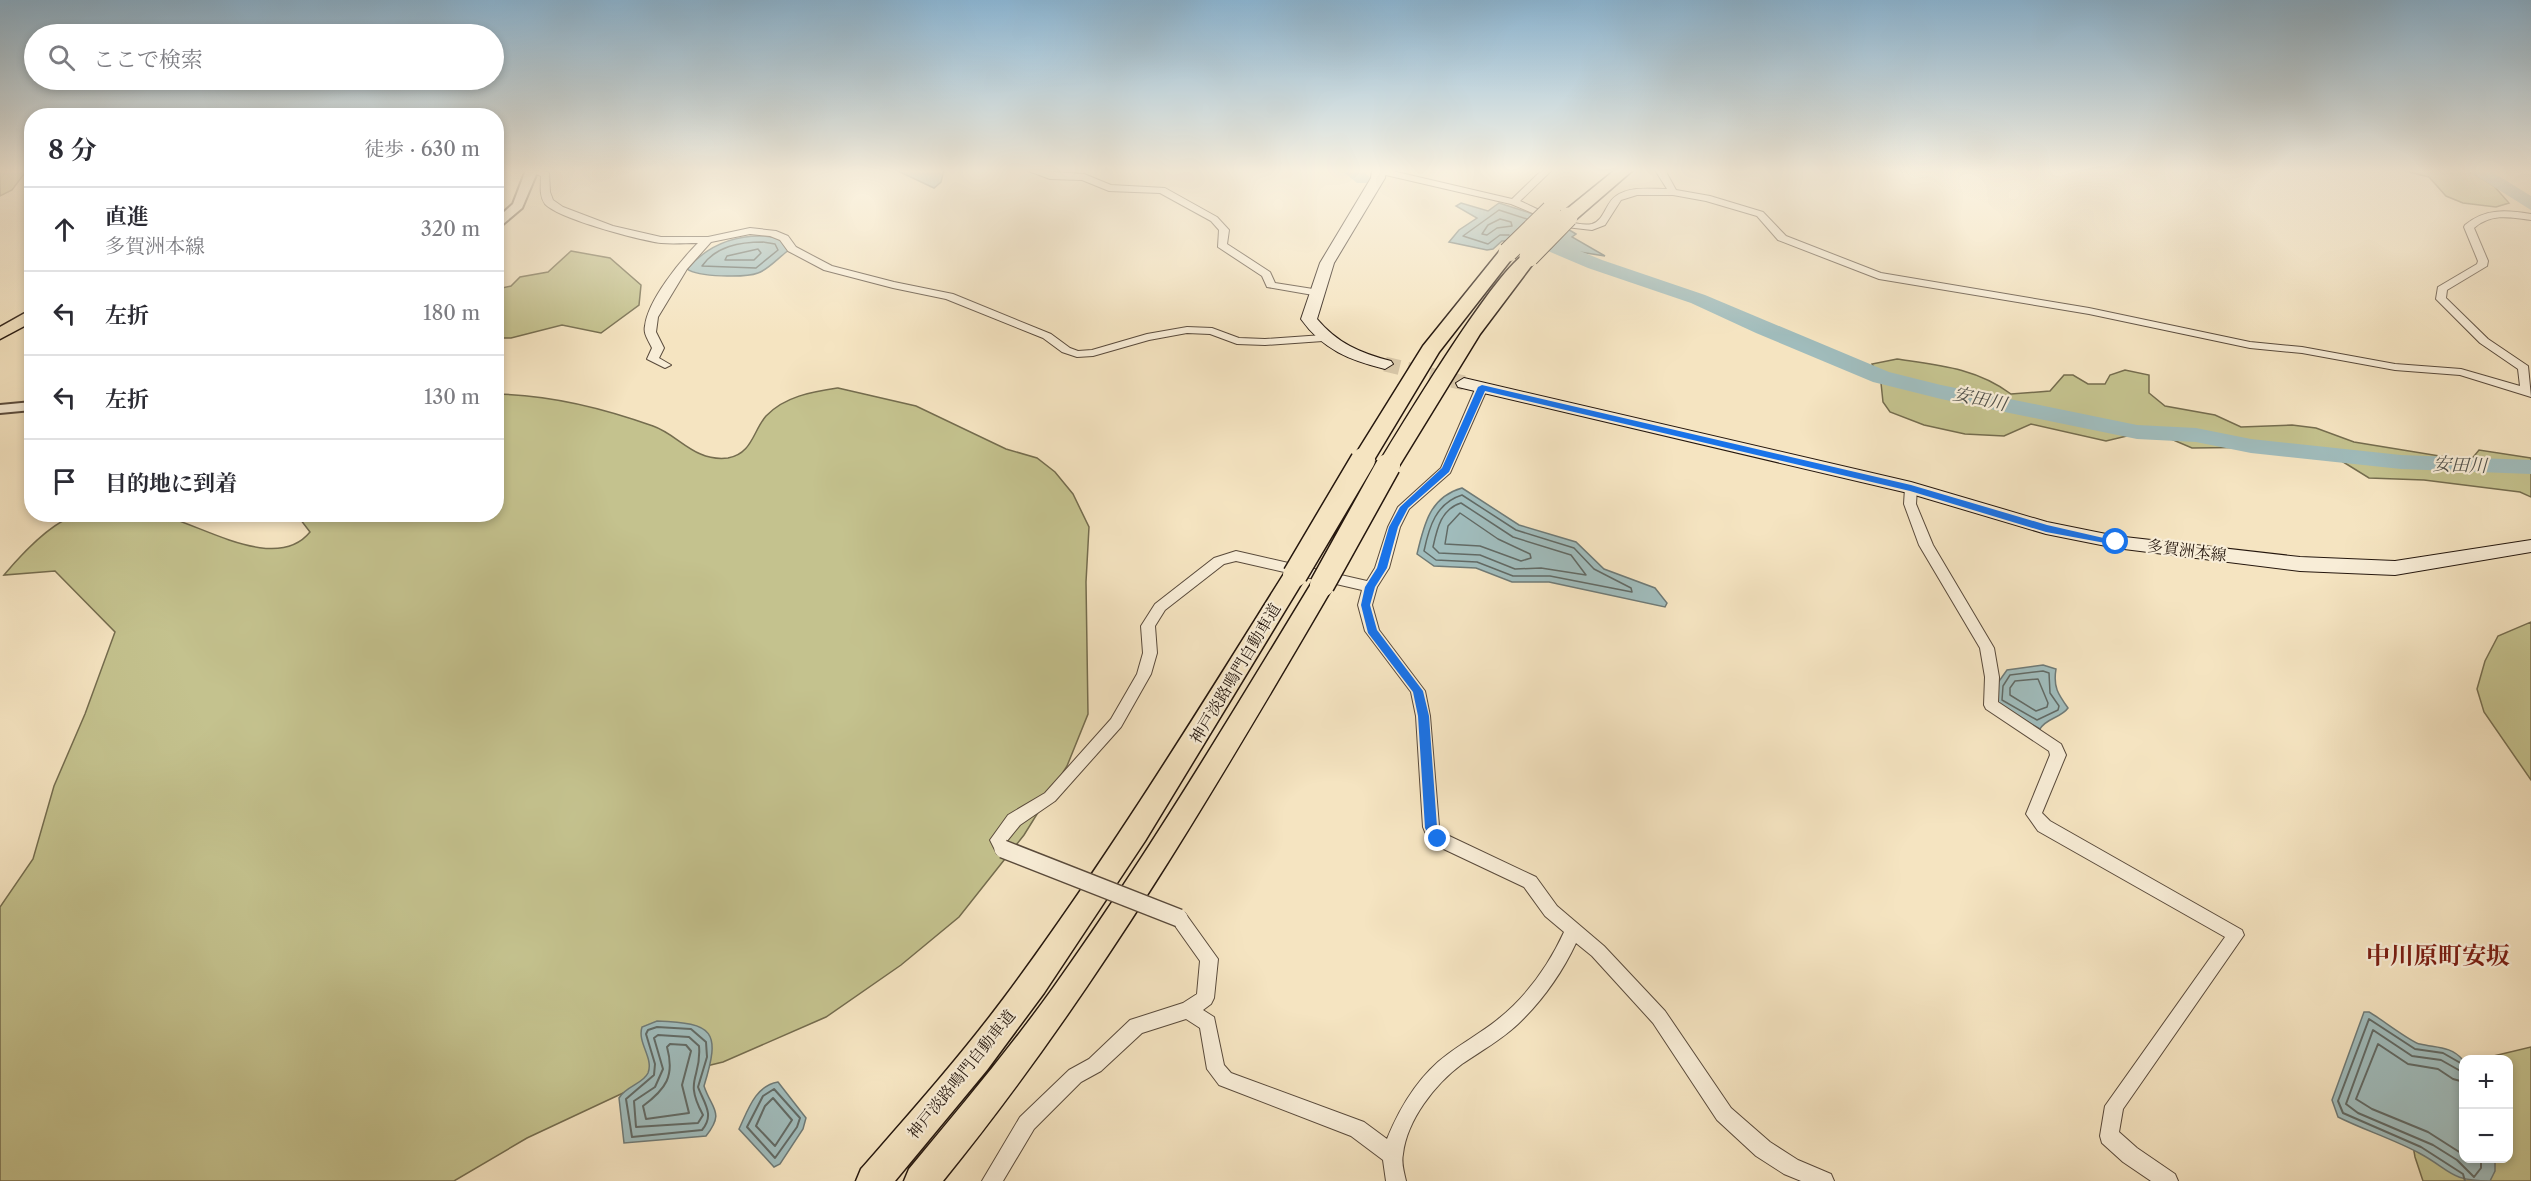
<!DOCTYPE html>
<html lang="ja">
<head>
<meta charset="utf-8">
<style>
  :root { --surface:#fff; --page:#f7f7f7; --text:#2b2b33; --muted:#7c7c81; --line:#e1e1e2 }
  body { margin:0; font-family:"Libre Caslon Text","Noto Serif JP",serif; background:var(--page); color:var(--text) }
  .controls { position:absolute; right:18px; bottom:18px; display:grid; overflow:hidden; border-radius:12px; box-shadow:0 3px 9px #0003 }
  .controls button { width:54px; height:54px; display:grid; place-items:center; padding:0; border:0; border-bottom:2px solid var(--line); background:var(--surface); color:var(--text); font:30px sans-serif }
  .stop { position:absolute; width:18px; height:18px; margin:-14px; border:4px solid #1a73e8; border-radius:50%; background:#fff }
  .stop.end { background:#1a73e8; border-color:#fff; box-shadow:0 2px 6px #0008 }
  .list { margin:0; padding:0; list-style:none }
  h2 { display:flex; justify-content:space-between; align-items:center; height:78px; margin:0; padding:0 24px; font-size:26px }
  h2 small { font-size:20px; font-weight:400; color:var(--muted) }
  .list li { display:grid; grid-template-columns:39px 1fr auto; gap:18px; align-items:center; box-sizing:border-box; height:84px; padding:0 24px; border-top:2px solid var(--line) }
  .list b { display:block; font-size:22px; white-space:nowrap }
  .list p { margin:0; font-size:20px; white-space:nowrap; color:var(--muted) }
  .list em { font-size:20px; font-style:normal; color:var(--muted) }
  .icon { flex:none; width:33px; height:33px; fill:none; stroke:currentColor; stroke-width:2; stroke-linecap:round; stroke-linejoin:round }
  .map { position:relative; flex:none; width:2531px; height:1181px; overflow:hidden }
  .search { position:absolute; background:var(--surface); box-shadow:0 3px 9px #0003; left:24px; top:24px; width:480px; height:66px; display:flex; align-items:center; gap:15px; box-sizing:border-box; padding:0 21px; border-radius:33px; color:var(--muted); font-size:22px }
  .panel { position:absolute; background:var(--surface); box-shadow:0 3px 9px #0003; left:24px; top:108px; width:480px; height:414px; border-radius:24px }
  .map>svg:first-child { display:block }
</style>
</head>
<body>
<div class="map">
<svg width="2531" height="1181" viewBox="0 0 2531 1181">
  <rect width="100%" height="100%" fill="#f5e4c1"/>
  <filter id="stains"><feTurbulence type="fractalNoise" baseFrequency=".00333" numOctaves="4"/><feColorMatrix values="0 0 0 0 .2 0 0 0 0 .09 0 0 0 0 .02 0 0 0 .5 -.17"/></filter>
  <radialGradient id="worn" r=".72"><stop offset=".6" stop-color="#630" stop-opacity="0"/><stop offset="1" stop-color="#630" stop-opacity=".3"/></radialGradient>
  <!-- green -->
  <path fill="#c4c28e" stroke="#746c4e" stroke-width="1.5" d="M0 170H27L12 190 0 196Z
    M2401 170H2468L2494 186 2509 203 2496 207 2463 203 2446 196 2429 177Z
    M571 251 610 258 641 285 639 305 601 333 562 325 511 338H497V289L511 286 520 277 548 272Z
    M1897 359C1938 365 1976 368 2011 394L2050 391 2064 375H2073L2088 384H2105L2110 375 2125 370 2149 375V393L2165 406 2215 415 2241 427 2292 425 2316 428 2354 442 2470 461 2479 450 2531 458V497L2520 492 2424 480 2369 478 2340 460 2318 451 2278 447 2192 448 2171 439 2131 435 2106 441 2031 424 2004 436 1965 434 1924 425 1890 412 1883 402 1881 383 1872 364Z
    M838 388 916 406 1006 449 1037 458 1055 472 1073 494 1089 527 1086 582 1088 714 1067 766 1024 835 959 917 901 965 826 1017 723 1062 653 1079 527 1138 454 1181H0V907L33 859 54 786 85 714 115 632 55 571 4 575C20 556 53 520 78 515 91 512 147 512 160 515 201 524 276 574 310 532L297 515 496 514 497 394C550 395 603 408 653 426 679 435 694 462 728 458 752 454 753 431 766 416 785 396 812 392 838 388Z
    M2531 622V780L2484 712 2477 689 2485 661 2498 636Z
    M2531 1047V1181H2423L2415 1157 2408 1118 2464 1158H2508V1060L2481 1059Z"/>
  <!-- water -->
  <path fill="#a0bcbc" stroke="#6f7a76" stroke-width="1.5" d="M889 170H944L941 182 934 188 898 171Z
    M1461 203 1488 211 1499 203C1521 210 1553 219 1576 234L1572 237 1605 256 1509 241H1502L1493 249 1487 250 1449 242 1459 230 1477 218 1456 206Z
    M764 236 779 238 789 250C780 256 768 270 758 273 745 278 698 277 687 269 707 246 734 235 764 236Z
    M1462 488 1519 525 1576 542 1604 569 1655 588 1667 603 1665 607 1549 582H1512L1476 568 1434 566 1417 554C1424 524 1430 497 1462 488Z
    M2043 665 2056 669C2053 687 2058 694 2068 708 2061 718 2046 718 2040 729L1995 703 1997 684 2007 670Z
    M2364 1012H2369C2380 1018 2412 1043 2420 1044 2437 1048 2451 1046 2463 1060L2464 1158 2495 1159V1171L2490 1181C2449 1181 2451 1170 2419 1153 2393 1139 2364 1130 2338 1117L2332 1100Z
    M657 1021C714 1023 721 1031 704 1086 712 1110 725 1112 706 1136L624 1143 619 1098C626 1086 643 1084 648 1073 654 1058 637 1043 642 1027Z
    M778 1082 806 1118 803 1129 780 1164 774 1167 739 1129C748 1110 755 1086 778 1082Z"/>
  <g fill="none" stroke-linecap="round" stroke-linejoin="round">
    <!-- shore-far1 -->
    <path stroke="#626a65" stroke-width="1.5" d="M1500 219 1511 222 1512 226 1497 228 1487 235 1482 234 1488 225Z
      M1509 235H1500L1488 244 1463 236 1499 210 1527 219
      M763 242 775 244 778 250 756 268 702 266C716 246 740 242 763 242Z
      M758 249 761 253 754 260H725L727 256Z
      M1462 495 1516 530 1574 548 1594 569 1631 588 1632 592 1550 576H1513L1477 562 1436 560 1424 551C1429 527 1436 503 1462 495Z
      M1461 503 1513 537 1571 555 1586 575 1541 568 1515 569 1480 555 1439 553 1433 547C1437 529 1441 509 1461 503Z
      M1460 513 1498 539 1530 554 1531 558 1521 561 1480 546 1445 544 1448 526Z
      M2043 671 2049 673 2050 693 2059 706 2058 710 2037 720 2002 700 2003 686 2010 675Z
      M2038 679 2048 703 2047 707 2036 711 2010 695V688L2015 681Z"/>
    <!-- shore -->
    <path stroke="#626a65" stroke-width="2" d="M657 1027 691 1029 706 1042 707 1057 698 1087C704 1103 715 1115 702 1130L632 1137 626 1099 654 1075 655 1064 646 1034 648 1030Z
      M658 1035 689 1037 699 1046C702 1079 683 1078 703 1115L698 1123 636 1127 634 1101 655 1087 663 1069 654 1038Z
      M670 1044 686 1045 691 1051 682 1085 689 1113 646 1119 643 1106C666 1089 675 1076 667 1047Z
      M2464 1065 2443 1053 2415 1049 2369 1019 2338 1101 2343 1113 2421 1147 2463 1174 2465 1181
      M2464 1073 2441 1060 2412 1056 2373 1030 2346 1104 2358 1113 2433 1145 2457 1160 2474 1177 2481 1168V1158
      M2464 1082 2453 1079 2438 1069 2408 1064 2378 1044 2356 1099 2372 1109 2428 1132 2464 1155
      M774 1089 800 1118 797 1127 775 1158 747 1127 763 1096Z
      M773 1098 792 1120 775 1146 756 1126 765 1106Z"/>
    <!-- river -->
    <path fill="#a0bcbc" fill-rule="evenodd" d="M1341 170H1362L1372 179 1369 183H1357Z
      M2467 170H2489L2531 196V210Z
      M1529 230 1602 260 1705 295 1889 372 1941 385 2137 425 2196 428 2251 439 2401 455 2531 460V474L2401 469 2251 453 2196 442 2137 439 1941 399 1873 382 1756 333 1691 303 1588 268 1522 240 1520 236 1522 232Z"/>
    <!-- secondary-tunnel -->
    <path stroke="#d6c5a6" stroke-width="15" stroke-dasharray="15 8" stroke-linecap="butt" d="M1385 364 1464 383"/>
    <!-- minor casing -->
    <g stroke="#594a3b" stroke-width="2">
      <path id="minor" d="M527 170H541L549 173 550 192 553 200 563 207 613 226 661 237H708L750 228 776 231 788 236 796 247 832 266 894 282 953 294 1051 334 1070 348 1078 351 1092 350 1147 334 1187 327 1212 328 1239 338 1265 339 1323 335 1329 338 1323 341 1265 345 1237 344 1210 334 1187 333 1149 340 1093 356 1077 357 1062 352 1043 338 946 299 893 288 824 270 788 251 780 240 770 236 750 234 711 242 687 269 658 317 656 332 664 348 659 358 671 365 665 368 647 359 652 348C649 341 643 334 645 326 648 300 680 261 698 243 686 243 673 244 661 243 639 240 559 219 545 204 539 196 541 185 541 176Z
        M1026 170 1084 174 1111 185 1165 188 1217 217 1229 230 1227 244 1270 272 1275 283 1313 289 1318 292 1313 295 1267 287 1262 276 1218 247 1219 230 1211 221 1160 193 1109 191 1082 180 1050 179Z
        M1376 170H1388L1512 199 1542 170H1552L1520 201C1538 209 1572 228 1592 224 1604 221 1606 202 1616 196 1630 186 1650 189 1667 189L1655 170H1665L1676 190 1710 196 1763 212 1786 236 1881 273 2089 308 2250 342 2302 347 2395 364 2461 369 2520 386 2518 369 2480 343 2436 299 2438 287 2477 264 2478 261 2464 227 2465 225C2485 208 2507 210 2531 214V220C2510 217 2491 213 2474 228L2488 261 2487 266 2447 290 2446 298 2488 339 2528 366 2531 397 2460 375 2395 370 2302 353 2250 348 2089 314 1879 279 1778 240 1757 216 1706 201 1673 195H1637L1621 200 1605 225 1592 230 1566 227 1511 204 1377 173Z
        M1482 384 1488 387 1450 473 1409 509 1400 527 1389 568 1377 587 1372 605 1379 630 1425 691 1430 716 1439 826 1445 834 1536 877 1557 906 1604 946 1665 1011 1731 1108 1770 1142 1798 1160 1831 1174 1834 1181H1801L1784 1174 1756 1156 1717 1120 1653 1023 1592 956 1576 943C1562 973 1542 1001 1518 1024 1501 1040 1481 1051 1462 1064 1435 1084 1407 1120 1403 1154 1401 1163 1404 1172 1406 1181H1386L1383 1160 1351 1136 1219 1085 1207 1069 1200 1028 1186 1019 1142 1033 1101 1071 1081 1082 1034 1129 1003 1181H982L1020 1117 1069 1070 1089 1059 1130 1020 1183 1003 1197 994 1200 961 1173 923 1171 918 1173 913 1179 911 1185 913 1218 959 1214 998 1211 1004 1203 1010 1214 1017 1224 1065 1231 1073 1364 1122 1387 1139C1400 1107 1419 1075 1448 1054 1464 1042 1482 1032 1497 1020 1526 997 1549 965 1564 932L1545 916 1524 887 1433 844 1425 832 1423 827 1416 716 1411 692 1365 631 1358 605 1362 590 1236 561 1224 564 1165 610 1155 626 1157 653 1151 674 1121 727 1055 801 1020 825 1007 841 1011 849 1009 854 1003 856 997 854 990 840 1008 815 1045 793 1111 719 1137 674 1143 653 1141 626 1155 604 1214 558 1236 551 1367 581 1375 568 1388 527 1398 507 1441 468 1476 387Z
        M1911 484 1917 488 1916 504 1933 545 1994 648 1999 677 1998 702 2061 744 2066 755 2042 813 2050 821 2242 930 2244 935 2123 1109 2119 1132 2137 1148 2175 1174 2178 1181H2151L2123 1162 2102 1143 2100 1136 2105 1106 2225 937 2038 831 2026 814 2050 755 2049 751 1986 709 1984 705 1985 677 1980 648 1919 545 1904 504 1905 488Z"/>
    </g>
    <!-- tertiary casing -->
    <g stroke="#594a3b" stroke-width="4">
      <path id="tertiary" d="M526 170H538L522 208 496 230V219L513 204Z
        M32 402V410L0 413V405Z"/>
    </g>
    <!-- secondary casing -->
    <g stroke="#25170e" stroke-width="2">
      <path id="secondary" d="M1372 170H1386L1385 178 1334 263 1317 319C1337 343 1360 353 1391 361L1393 364 1385 369C1350 360 1323 350 1301 319L1320 263 1371 178Z
        M1464 378 1911 482 2047 522 2116 536 2300 557 2395 561 2531 540V552L2395 575 2300 571 2116 548 2046 534 1908 493 1458 387 1456 383Z"/>
    </g>
    <!-- primary casing -->
    <g stroke="#25170e" stroke-width="3">
      <path id="primary" d="M32 309V322L0 339V327Z"/>
    </g>
    <!-- motorway casing -->
    <g stroke="#25170e" stroke-width="3">
      <path id="motorway" d="M1615 170H1633L1574 221H1562L1559 217 1562 213Z
        M1508 247 1517 252 1439 352 1371 465H1355L1352 460 1423 346 1502 248Z
        M1529 252 1538 257 1480 334 1396 471H1380L1377 466C1397 433 1502 258 1529 252Z
        M1295 567 1303 569 1307 575 1303 581 1145 841 1044 993 987 1070 895 1181H856L861 1169C910 1113 959 1058 1004 998 1106 861 1196 714 1287 569Z
        M1322 577 1330 579 1334 585C1214 791 1094 995 943 1181H904L909 1169C958 1110 1008 1051 1053 988 1147 856 1230 717 1314 579Z"/>
    </g>
    <!-- minor -->
    <use href="#minor" fill="#f8edd7" fill-rule="evenodd"/>
    <!-- tertiary -->
    <use href="#tertiary" fill="#f8edd7" fill-rule="evenodd"/>
    <!-- secondary -->
    <use href="#secondary" fill="#f8edd7" fill-rule="evenodd"/>
    <!-- primary -->
    <use href="#primary" fill="#f5e4c1" fill-rule="evenodd"/>
    <!-- motorway -->
    <use href="#motorway" fill="#f5e4c1" fill-rule="evenodd"/>
    <!-- minor-bridge casing -->
    <g stroke="#594a3b" stroke-width="20" stroke-linecap="butt">
      <path id="minor-bridge" d="M1003 849 1179 918"/>
    </g>
    <!-- motorway-bridge-far1 casing -->
    <g stroke="#25170e" stroke-width="21" stroke-linecap="butt">
      <path id="motorway-bridge-far1" d="M1508 252 1551 210
        M1529 257 1568 217"/>
    </g>
    <!-- motorway-bridge casing -->
    <g stroke="#25170e" stroke-width="27" stroke-linecap="butt">
      <path id="motorway-bridge" d="M1295 575 1363 460
        M1322 585 1388 466"/>
    </g>
    <!-- minor-bridge -->
    <use href="#minor-bridge" stroke="#f8edd7" stroke-width="17"/>
    <!-- motorway-bridge-far1 -->
    <use href="#motorway-bridge-far1" stroke="#f5e4c1" stroke-width="19"/>
    <!-- motorway-bridge -->
    <use href="#motorway-bridge" stroke="#f5e4c1" stroke-width="24"/>
  </g>
  <!-- sky -->
  <linearGradient id="sky" x2="0" y2="1"><stop stop-color="#8bb7d6"/><stop offset="0.51" stop-color="#faf3e3"/><stop offset="1" stop-color="#faf3e3" stop-opacity="0"/></linearGradient>
  <rect width="2531" height="335" fill="url(#sky)"/>
  <!-- route -->
  <path fill="#1a73e8" d="M1482 385 1911 485 2047 525 2121 542 2116 545 2046 532 1910 491 1485 391 1449 472 1408 508 1398 527 1387 568 1375 587 1370 605 1377 630 1423 691 1429 716 1437 827 1444 839 1438 844 1434 843 1425 828 1418 716 1413 692 1368 633 1361 605 1365 587 1377 568 1389 527 1400 507 1442 468 1478 387Z"/>
  <g text-anchor="middle" dominant-baseline="central" stroke-width="4.5" stroke-linejoin="round" paint-order="stroke">
    <!-- street labels -->
    <g font-size="16" fill="#25170e" stroke="#f8edd7">
      <text transform="translate(2187 550) rotate(7)">多賀洲本線</text>
      <text transform="translate(1235 673) rotate(-59)">神戸淡路鳴門自動車道</text>
      <text transform="translate(961 1074) rotate(-51)">神戸淡路鳴門自動車道</text>
    </g>
    <!-- water labels -->
    <g font-size="18" font-style="italic" fill="#50514b" stroke="#f8edd7">
      <text transform="translate(1980 399) rotate(12)">安田川</text>
      <text transform="translate(2460 465) rotate(2)">安田川</text>
    </g>
    <!-- near-quarter labels -->
    <g font-size="24" font-weight="bold" fill="#7a1f14" stroke="#f8edd7">
      <text x="2438" y="955">中川原町安坂</text>
    </g>
  </g>
  <rect width="100%" height="100%" filter="url(#stains)"/>
  <rect width="100%" height="100%" fill="url(#worn)"/>
</svg>
<div class="controls">
<button>+</button>
<button>−</button>
</div>
<div class="stop" style="left:2116px;top:542px"></div>
<div class="stop end" style="left:1438px;top:839px"></div>
<div class="search"><svg class="icon" aria-label="search" viewBox="0 0 24 24"><circle cx="10" cy="10" r="6"/><path d="M15 15l6 6"/></svg>ここで検索</div>
<section class="panel">
<h2>8 分<small>徒歩 · 630 m</small></h2>
<ul class="list">
<li><svg class="icon" aria-label="ahead" viewBox="0 0 24 24"><path d="M12 20V5M6 11l6-6 6 6"/></svg><div><b>直進</b><p>多賀洲本線</p></div><em>320 m</em></li>
<li><svg class="icon" aria-label="left" viewBox="0 0 24 24"><path d="M17 20v-9H6M10 6l-5 5 5 5"/></svg><div><b>左折</b></div><em>180 m</em></li>
<li><svg class="icon" aria-label="left" viewBox="0 0 24 24"><path d="M17 20v-9H6M10 6l-5 5 5 5"/></svg><div><b>左折</b></div><em>130 m</em></li>
<li><svg class="icon" aria-label="arrive" viewBox="0 0 24 24"><path d="M6 21V4h12l-3 4 3 4H6"/></svg><div><b>目的地に到着</b></div></li>
</ul>
</section>
</div>
</body>
</html>
